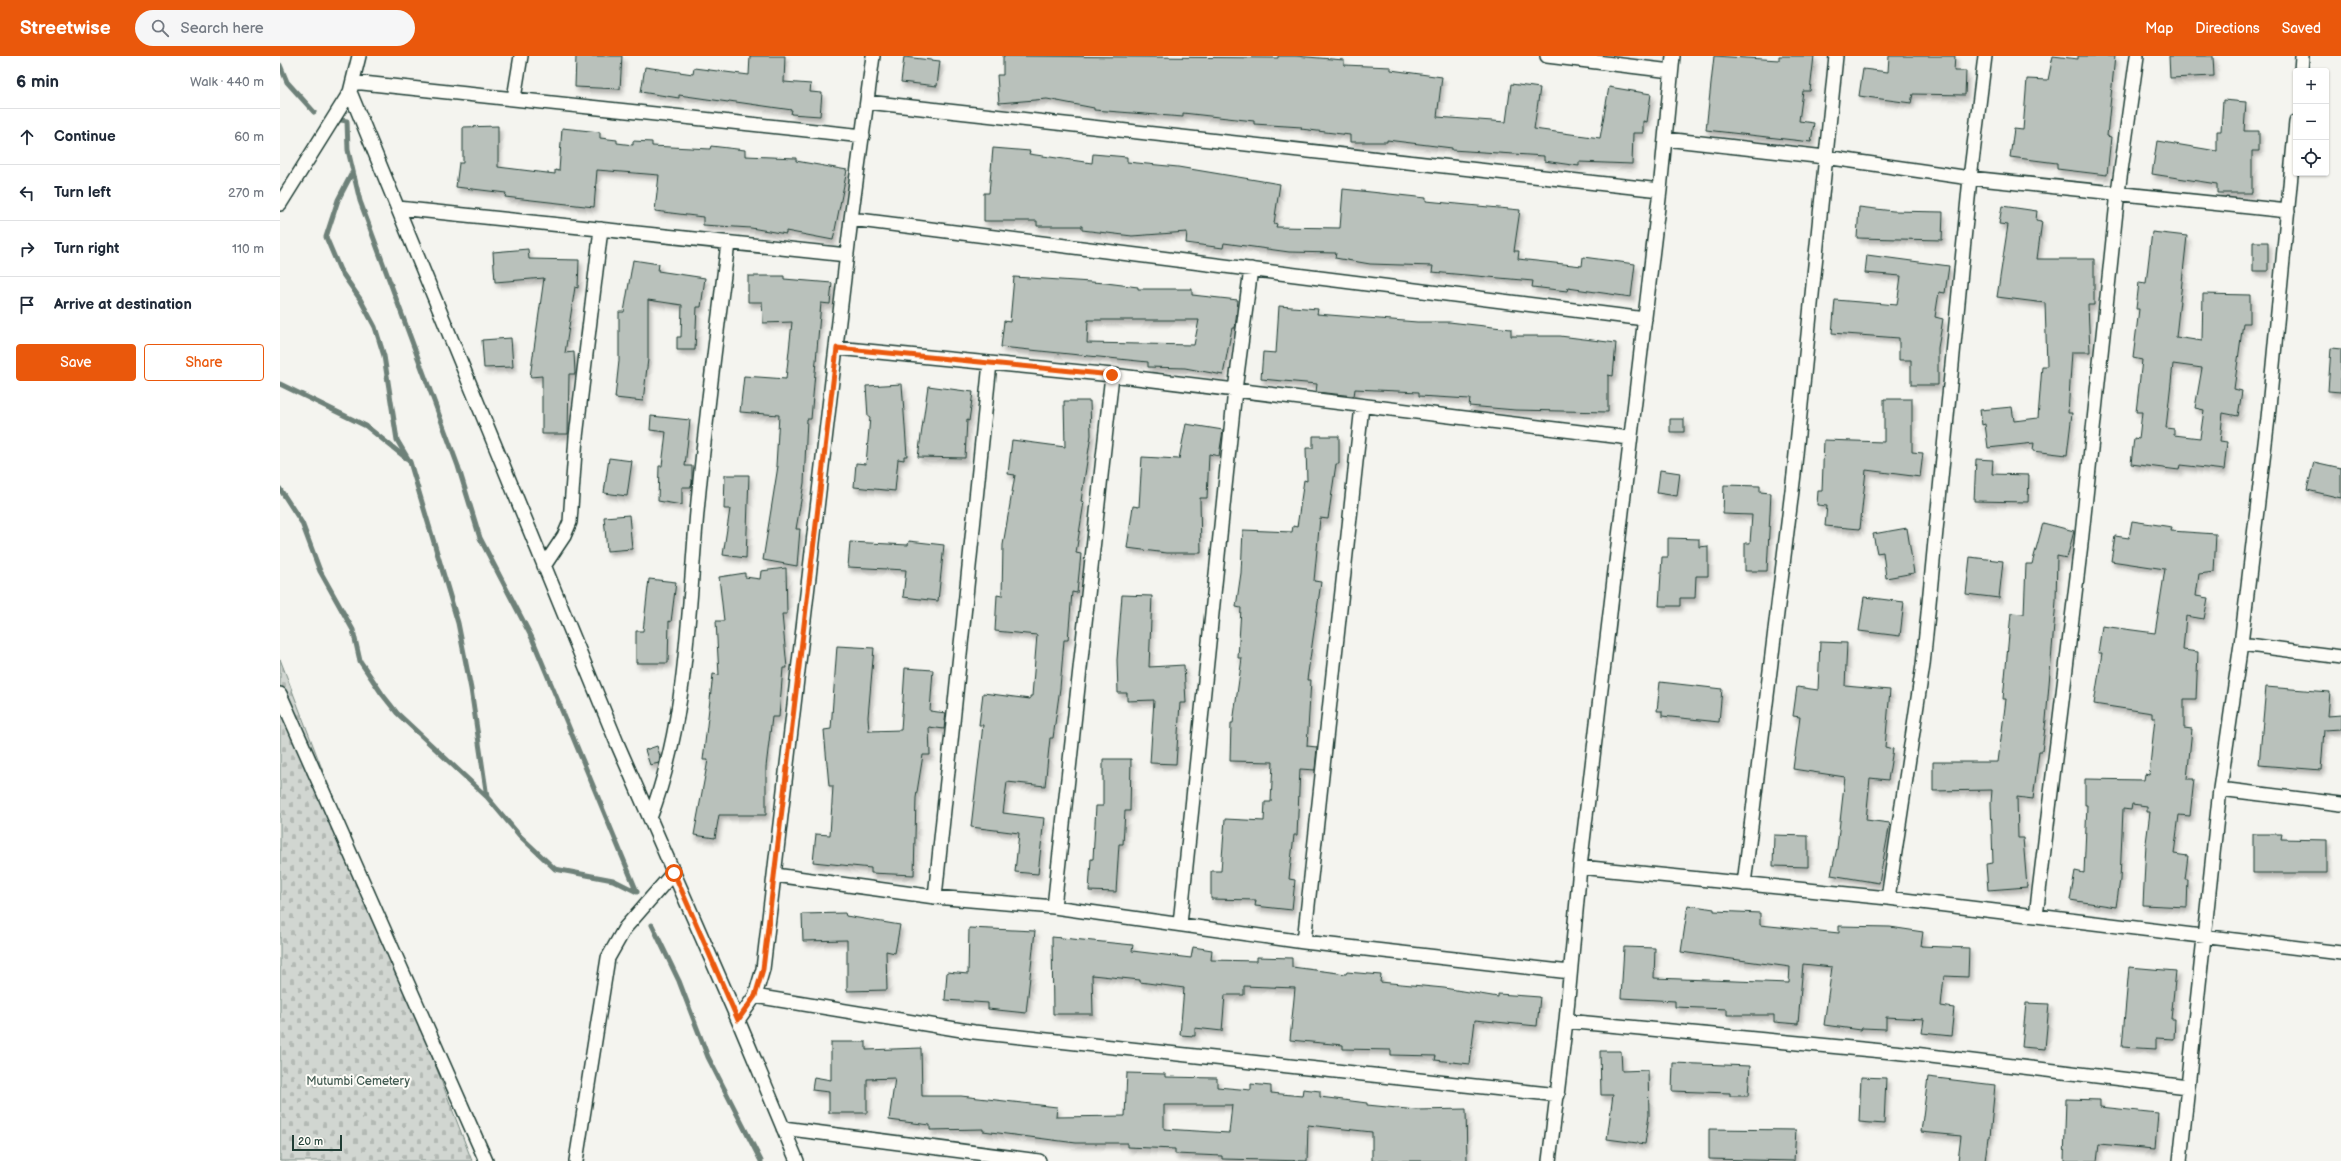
<!DOCTYPE html>
<html lang="en">
<head>
<meta charset="utf-8">
<style>
  :root { --surface:#fff; --page:#f6f6f7; --text:#1f2937; --muted:#747a83; --line:#e0e1e3; --accent:#ea580c }
  body { margin:0; font-family:"Balsamiq Sans",sans-serif; background:var(--page); color:var(--text) }
  .controls { position:absolute; right:12px; top:12px; display:grid; overflow:hidden; border-radius:4px; box-shadow:0 1px 3px #0004 }
  .controls button { width:36px; height:36px; display:grid; place-items:center; padding:0; border:0; border-bottom:1px solid var(--line); background:var(--surface); color:var(--text); font:20px sans-serif }
  .scale { position:absolute; left:12px; bottom:10px; width:50px; box-sizing:border-box; padding-left:4px; border:2px solid #1f3d34; border-top:0; font-size:11px; line-height:14px; white-space:nowrap; color:#1f3d34; -webkit-text-stroke:3px #fdfcf7; paint-order:stroke }
  .stop { position:absolute; width:12px; height:12px; margin:-9px; border:3px solid #ea580c; border-radius:50%; background:#fff }
  .stop.end { background:#ea580c; border-color:#fff; box-shadow:0 1px 4px #0008 }
  .list { margin:0; padding:0; list-style:none }
  h2 { display:flex; justify-content:space-between; align-items:center; height:52px; margin:0; padding:0 16px; font-size:17px }
  h2 small { font-size:13px; font-weight:400; color:var(--muted) }
  .list li { display:grid; grid-template-columns:26px 1fr auto; gap:12px; align-items:center; box-sizing:border-box; height:56px; padding:0 16px; border-top:1px solid var(--line) }
  .list b { display:block; font-size:15px; white-space:nowrap }
  .list em { font-size:13px; font-style:normal; color:var(--muted) }
  .actions { display:flex; gap:8px; padding:12px 16px }
  .actions a { flex:1; padding:9px 0; border:1px solid var(--accent); border-radius:4px; text-align:center; font-size:14px; color:var(--accent) }
  .actions .main { background:var(--accent); color:#fff }
  .icon { flex:none; width:22px; height:22px; fill:none; stroke:currentColor; stroke-width:2; stroke-linecap:round; stroke-linejoin:round }
  .map { position:relative; flex:none; width:2061px; height:1105px; overflow:hidden }
  header { display:flex; align-items:center; gap:24px; box-sizing:border-box; height:56px; padding:0 20px; background:var(--accent); color:#fff }
  header strong { font-size:19px }
  nav { display:flex; gap:22px; margin-inline-start:auto; font-size:14px }
  .search { width:280px; height:36px; background:var(--page); display:flex; align-items:center; gap:10px; box-sizing:border-box; padding:0 14px; border-radius:22px; color:var(--muted); font-size:15px }
  main { display:flex }
  aside { flex:1; background:var(--surface) }
  .map>svg:first-child { display:block }
</style>
</head>
<body>
<header>
<strong>Streetwise</strong>
<div class="search"><svg class="icon" aria-label="search" viewBox="0 0 24 24"><circle cx="10" cy="10" r="6"/><path d="M15 15l6 6"/></svg>Search here</div>
<nav><a>Map</a><a>Directions</a><a>Saved</a></nav>
</header>
<main>
<aside>
<h2>6 min<small>Walk · 440 m</small></h2>
<ul class="list">
<li><svg class="icon" aria-label="ahead" viewBox="0 0 24 24"><path d="M12 20V5M6 11l6-6 6 6"/></svg><div><b>Continue</b></div><em>60 m</em></li>
<li><svg class="icon" aria-label="left" viewBox="0 0 24 24"><path d="M17 20v-9H6M10 6l-5 5 5 5"/></svg><div><b>Turn left</b></div><em>270 m</em></li>
<li><svg class="icon" aria-label="right" viewBox="0 0 24 24"><path d="M7 20v-9h11M14 6l5 5-5 5"/></svg><div><b>Turn right</b></div><em>110 m</em></li>
<li><svg class="icon" aria-label="arrive" viewBox="0 0 24 24"><path d="M6 21V4h12l-3 4 3 4H6"/></svg><div><b>Arrive at destination</b></div></li>
</ul>
<div class="actions"><a class="main">Save</a><a>Share</a></div>
</aside>
<div class="map">
<svg width="2061" height="1105" viewBox="0 0 2061 1105">
  <defs>
    <pattern id="cemetery-stones" width="16" height="16" patternUnits="userSpaceOnUse"><rect width="16" height="16" fill="#d1d6d1"/><path d="M2 7V4a2 2 0 0 1 4 0v3zM10 15v-3a2 2 0 0 1 4 0v3z" fill="#b3b9b4"/></pattern>
    <filter id="shadow"><feDropShadow dx="2.5" dy="4.5" stdDeviation="2" flood-color="#0004"/></filter>
  </defs>
  <rect width="100%" height="100%" fill="#f4f4ef"/>
  <filter id="ink" filterUnits="userSpaceOnUse"><feTurbulence type="fractalNoise" baseFrequency=".025" numOctaves="2"/><feDisplacementMap in="SourceGraphic" scale="8" xChannelSelector="R" yChannelSelector="G"/><feConvolveMatrix kernelMatrix="1 2 1 2 8 2 1 2 1" color-interpolation-filters="sRGB"/></filter>
  <g filter="url(#ink)">
    <!-- cemetery -->
    <path fill="url(#cemetery-stones)" stroke="#788a82" d="M0 603 192 1105H0Z"/>
    <g fill="none" stroke-linecap="round" stroke-linejoin="round">
      <!-- stream -->
      <path stroke="#6e8179" stroke-width="5" d="M0 9 7 26 34 56
        M61 64 67 65 68 94 80 145 178 410 200 482 252 582 357 836
        M72 117 58 144 46 181 60 214 80 243 95 271 104 300 117 384 130 406 178 567 191 633 207 741 240 780 275 813 333 824 357 836
        M0 328 86 370 126 402
        M0 433 22 467 40 515 73 574 80 605 102 638 117 657 207 741
        M372 869 399 925 428 1001 481 1105"/>
    </g>
    <!-- building -->
    <path fill="#b9c1bb" stroke="#1f3d34" fill-rule="evenodd" filter="url(#shadow)" d="M296 0H342L340 33 295 31Z
      M470 0H505L504 26 531 28 530 36 542 37 540 60 511 58 512 54 449 45 448 46 399 39V42L361 36 365 11 413 18 414 12 469 19Z
      M723 0 998 2V0H1015L1064 4V9L1111 11V14L1162 21 1157 61 1226 66 1231 28 1260 32 1254 73 1320 82 1329 31 1371 38 1367 66 1363 65V77H1353L1352 108 1299 106V110L1264 105V100L1172 94V92L1107 84V86H1070V79L1021 73 1022 71 974 68V65L903 57V61L814 54V52L767 43 719 47 717 19H723Z
      M1434 0 1499 4V0H1534L1530 35H1523L1519 65 1534 67 1531 86 1426 74Z
      M1609 0H1675L1674 15H1686L1685 39 1633 38 1631 47 1579 40 1583 13 1608 16Z
      M1773 0 1798 3V0H1835L1827 80 1831 81 1827 119 1777 113V107L1730 101 1734 73 1743 74 1747 23 1768 24Z
      M1889 0H1933L1934 20 1890 22Z
      M624 1 660 5 657 30 621 26Z
      M1943 44 1966 46 1964 75H1979V95H1972V137H1937V128L1872 118 1877 85 1937 95V75H1941Z
      M218 70V111L275 118V114L279 115 282 72 320 76V82L337 84V87L353 89V85L372 86V90L430 93 431 90 465 94V100L516 102V105L567 114 553 184 506 175V178L471 172 423 169V161L375 155 379 119 317 114 314 151 225 141 226 137 176 131 179 107H183V71Z
      M713 92 750 95 749 98 812 107 813 98 847 101V106L898 111 1000 128 994 167 997 168 996 171 1060 172 1063 133 1146 142V145L1240 154 1234 195H1239L1238 203 1302 210 1303 201 1355 208 1351 241 1288 232 1287 235 1252 231 1253 225 1152 216 1153 210 1090 208 1055 202 1056 197 1009 196 944 187 943 192 906 187 907 176 852 180 802 174V170H757V165H704V137H709Z
      M1722 150 1757 155 1756 164 1762 165 1757 203H1814V249H1808L1810 296H1792L1788 357H1792L1787 399 1753 395 1754 387 1708 392 1705 368 1702 369 1700 354 1732 351 1734 365 1758 362 1762 310H1767L1765 247 1717 241 1728 169 1719 168Z
      M1579 151 1613 155 1663 156 1662 184 1577 182Z
      M1872 176 1907 180 1896 281 1922 285 1923 238 1970 239V267H1963L1954 333 1962 335 1958 360 1943 357 1940 385 1947 386 1944 414 1900 409 1899 414 1851 408 1854 382 1859 383 1862 356H1856L1862 304 1853 302 1859 253H1856L1859 226 1866 227ZM1893 308 1922 312 1915 352 1924 354 1920 382 1894 379V373L1886 372Z
      M1973 186H1988V215H1973Z
      M248 193 249 203 299 204 298 232 295 231 285 297 294 296 295 318H289L288 378H262V320L250 321 264 222 215 226 213 196Z
      M1587 199 1669 210 1665 237 1659 236 1655 261 1663 263 1658 292V329H1631V304H1619V282L1552 277 1555 244 1617 249 1621 220 1585 217Z
      M353 204 379 208 378 215 425 222 421 251H417L415 294H397V281H401L402 249 368 244V303L363 345 335 342 339 305V256H344Z
      M468 220H504V223L552 227 550 248 541 247 531 363H527L524 427 516 473H520L517 510 483 504 498 410H496L499 359 460 356 464 320 506 323 512 266 483 267 482 246H468Z
      M734 221 826 227 858 231V233H912V239L958 244 955 272H952L943 319 905 312 868 311V306L721 291 724 265 730 266ZM808 264H919L914 289 807 287Z
      M999 250 1038 253 1037 258 1137 266H1169L1231 273V280H1280L1336 287 1333 320 1328 319V356L1235 354 1189 350 1190 343 1139 340V336L1075 333 1074 340 1036 336 1037 328 981 323 983 296 996 297Z
      M231 282 233 311 204 312 202 284Z
      M2051 292 2061 293V336L2048 335Z
      M622 328 627 400H624V404L618 403 615 435 574 431 576 407 586 408 590 361H588L586 330Z
      M648 330 693 336 689 365 687 364 685 402 638 401Z
      M1604 343H1632V396L1643 397 1640 421 1586 414 1580 473 1545 470 1547 450 1537 449 1538 435H1542L1544 384 1604 386Z
      M784 345H810L811 379 801 445 804 446 796 497 801 498 797 537 792 536 788 584H784L780 632 773 682H770L765 730 727 726 723 757 764 762 758 818 735 816 739 777 691 771 703 669H699L703 637 750 643V640H752L757 579 715 575 717 539 722 540 723 489 735 419 728 418 732 384 785 391Z
      M371 360 410 364 405 410H412V427L411 431H402V449L378 445 379 410H382L386 376 370 374Z
      M1390 363H1404V376H1390Z
      M906 368 943 374 939 400 929 398 927 442H920L921 497H887L847 492 853 450 859 451 862 401 899 403Z
      M1033 380H1059V408H1056L1048 463 1040 462 1034 525 1041 526 1027 624H1031L1027 690 1037 691 1035 714 1020 713 1017 779H1014L1009 823 1015 824 1012 854 975 850 976 844 931 843V815H941L945 763 984 765 985 746H991L993 706 950 705 951 667H953L962 602H958L961 552 956 551 961 517 963 474 1012 476 1013 470 1017 471 1024 424 1027 425 1026 392H1033Z
      M329 402 352 405 347 440 324 437Z
      M1696 403 1713 404 1712 418 1749 419 1748 446 1694 445Z
      M2034 406 2061 412V442L2027 434Z
      M1380 414 1400 417 1397 440 1377 437Z
      M445 419H469L466 502 443 499 450 453H444Z
      M1444 429 1480 430V436L1491 437 1487 515H1465V487H1470L1472 459 1443 458Z
      M349 459 352 493 327 495 324 461Z
      M1852 465 1892 471 1891 475 1936 478 1934 516 1919 518 1916 540 1928 542 1924 563 1906 560 1903 594 1918 596 1916 643H1904V672L1912 673 1907 723H1914L1910 760 1899 759 1894 798 1908 800 1905 823H1908L1907 851 1863 849 1866 787 1870 756H1867V750L1852 748 1851 754 1843 753 1840 824 1836 851 1790 844 1795 815 1804 817 1807 749H1805V723L1864 724 1865 718 1869 719 1875 662H1872V657L1814 648 1822 597H1818L1822 570 1875 577 1885 513 1831 505 1835 480 1849 482Z
      M1763 467 1794 475 1787 502 1777 500 1776 545 1766 664 1762 695H1759L1753 743 1737 741 1738 782H1743L1747 831 1708 834 1706 808 1713 807 1711 746 1712 734 1653 735V706H1718L1726 643H1723L1731 557 1744 558 1746 508H1752Z
      M1627 472 1634 517 1606 522 1603 496 1597 497 1593 478Z
      M1388 482 1419 483V491L1428 490V520H1416L1415 542H1400V550H1379L1382 501H1388Z
      M629 485 664 489 658 545 623 541 626 514 568 511 570 486 628 489Z
      M1690 501 1723 505 1719 542 1686 538Z
      M506 512 507 558H502L507 612H503L499 661H492L486 711V759H439L435 782 414 779 428 704H423L433 618 439 619 436 565H444L439 521 465 517V521L480 523 481 515Z
      M369 523 396 526 391 566 389 565 388 607H356V575H363Z
      M842 539 872 540 869 611 904 609 906 647H900L896 708 870 707 874 644 847 645V637H838L837 604Z
      M1584 541 1624 546 1620 580 1579 575Z
      M1540 586 1567 587 1565 630 1610 634 1605 691 1613 693 1608 724 1590 722 1586 764 1610 767 1599 827 1551 819 1557 792 1565 721 1513 713 1520 661 1513 660 1517 631 1538 634Z
      M557 590 594 592 588 661 589 675 621 674 625 612 653 614 650 655 666 657 664 673 649 671 650 699H643L636 742 634 819 591 817V812L533 806 536 778 550 779 553 730H549L544 674 551 673Z
      M1380 626 1442 633 1439 666 1382 660V655H1377Z
      M1986 631 2050 636 2048 660 2061 659V673L2044 674 2041 714 1979 709Z
      M377 690 380 700 379 707 370 709 365 694Z
      M823 703H851L850 755H845L843 788H839L836 836 809 835 811 803H813L816 750H823Z
      M1973 778H2002L2001 783 2047 784V817H1973Z
      M1494 779 1528 780V811L1493 810Z
      M1408 849 1434 853V855L1480 857V869L1559 877V870L1610 871 1643 876 1641 890 1689 892 1688 921 1664 920 1661 950 1674 952 1671 980 1642 977 1644 963 1606 961V973L1582 972 1581 974 1544 969 1552 911 1523 908 1518 968 1494 966V959H1447V953L1395 951V945L1341 942 1344 891 1375 892 1374 922 1509 927 1510 911 1401 896Z
      M565 857 566 860 620 869 615 897 606 895 607 934 567 935V884L523 885 522 858Z
      M689 872 755 875 746 957 708 953V947L665 944 667 916 688 918Z
      M772 881 853 889 852 895 911 902 913 891 932 894 931 904 977 905V901L1012 902V911L1066 918 1067 916 1101 919 1100 926 1164 932 1218 941V938L1260 941 1257 970 1195 964 1190 1008 1155 1004 1156 1000 1111 999V994L1063 993V989L1010 984 1015 932 964 930V939H945L942 975 915 972V980L900 979 904 932 860 926V924L812 919 813 958H773Z
      M1849 911 1896 915 1891 963H1895L1894 983 1876 982V993L1842 991Z
      M1746 947 1769 948 1765 993 1742 991Z
      M551 986H586V994L641 992 642 1040H681L777 1051 776 1061 845 1060 847 1017 885 1018V1021L937 1022V1031L971 1034V1028L991 1030V1037L1022 1040 1023 1033 1040 1035V1041L1087 1047V1049L1137 1054 1186 1053 1187 1105H1092V1076L1028 1069 1027 1105 942 1103V1100L895 1098V1093L847 1091V1087H796L703 1075V1073L650 1074V1069L609 1064 615 1022 587 1023V1057H549V1036L532 1034 534 1021 551 1024ZM884 1049H952L949 1077 884 1073Z
      M1320 995H1341L1342 1015 1368 1014 1369 1059 1365 1088 1327 1083 1333 1039H1321Z
      M1393 1007 1470 1010 1468 1040H1450V1037L1392 1035Z
      M1581 1021 1606 1022 1604 1068 1579 1066Z
      M1648 1021 1715 1029 1710 1081H1708L1705 1105H1678L1681 1080 1641 1076Z
      M1786 1043 1820 1044V1051L1878 1057 1875 1093 1819 1088 1817 1105H1784Z
      M1429 1073 1516 1074 1514 1105 1429 1103Z"/>
    <g fill="none" stroke-linecap="round" stroke-linejoin="round">
      <!-- street casing -->
      <g stroke="#1f3d34" stroke-width="16">
        <path id="street" d="M1267 0 1391 15
          M2021 15 2022 0
          M73 26 583 80
          M70 36 337 687 458 964 517 1105
          M234 42 241 0
          M587 46 1380 134
          M1385 83 1545 101 1690 122 2008 155
          M0 148 70 36 79 0
          M118 152 567 199
          M571 163 1365 263
          M557 292 832 319 1350 382
          M264 510 284 480 290 466 296 381 321 173
          M1961 588 2061 601
          M0 638 206 1105
          M1940 733 2061 748
          M370 762C407 666 408 558 417 456 425 366 437 276 448 187
          M1300 811 1608 842 2061 897
          M495 819 655 841 774 851 1024 886 1290 916
          M1464 828 1514 418 1556 0
          M655 841 710 307
          M1608 842 1643 609 1690 122 1705 0
          M774 851 832 319
          M1756 860 1801 488 1838 136 1857 0
          M900 868 955 334 971 213
          M1024 886 1082 350
          M475 940 694 976 1278 1039
          M458 964 475 940 483 913 571 163 593 0
          M1286 965 1634 998 1908 1031
          M503 1072 759 1105
          M296 1105 328 902 345 872 393 817
          M1269 1105 1286 965 1300 811 1380 134 1393 0
          M1900 1105 1940 733 1961 588 1988 362 2016 66"/>
      </g>
      <!-- street -->
      <use href="#street" stroke="#fdfcf7" stroke-width="13"/>
    </g>
  </g>
  <g fill="none" stroke-linecap="round" stroke-linejoin="round" filter="url(#ink)">
    <!-- route -->
    <path stroke="#ea580c" stroke-width="5" d="M394 817 458 964 475 940 483 913 557 292 832 319"/>
  </g>
  <g text-anchor="middle" dominant-baseline="central" stroke-width="4" stroke-linejoin="round" paint-order="stroke">
    <!-- park labels -->
    <g font-size="12" fill="#435c53" stroke="#fdfcf7">
      <text x="78" y="1025">Mutumbi Cemetery</text>
    </g>
  </g>
</svg>
<div class="controls">
<button>+</button>
<button>−</button>
<button><svg class="icon" aria-label="locate" viewBox="0 0 24 24"><circle cx="12" cy="12" r="6"/><path d="M12 2v4M12 18v4M2 12h4M18 12h4"/></svg></button>
</div>
<div class="scale">20 m</div>
<div class="stop" style="left:394px;top:817px"></div>
<div class="stop end" style="left:832px;top:319px"></div>
</div>
</main>
</body>
</html>
